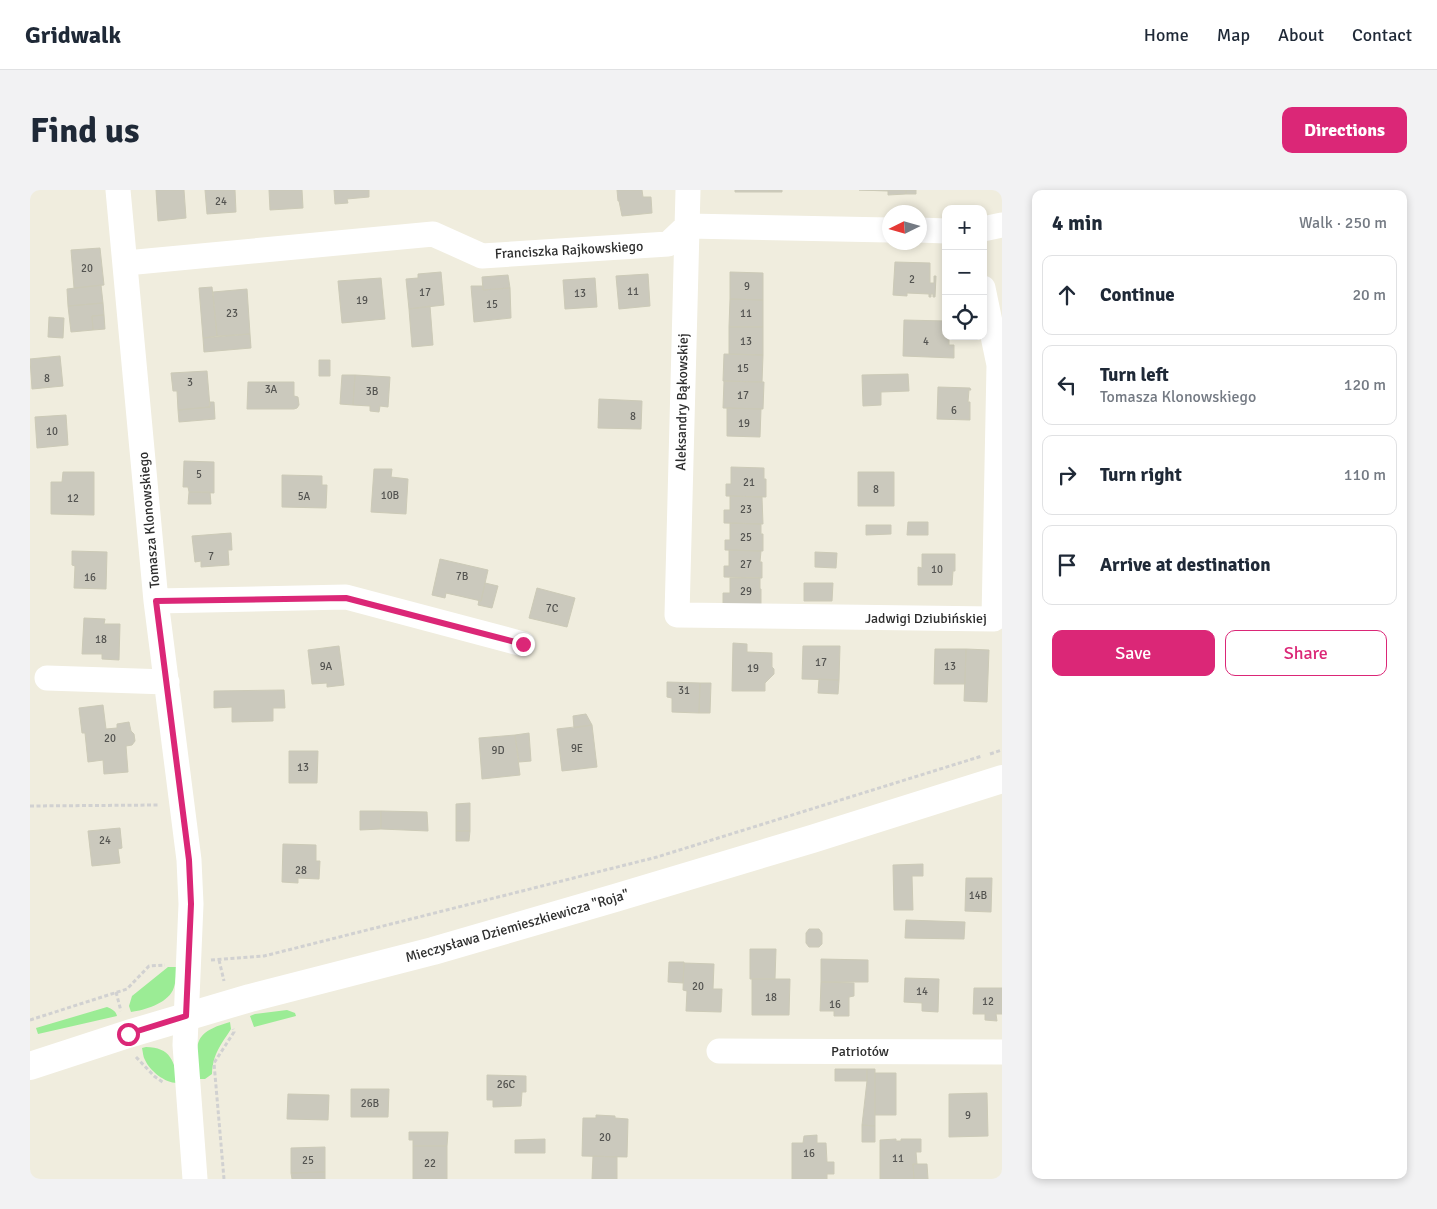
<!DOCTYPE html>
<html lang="en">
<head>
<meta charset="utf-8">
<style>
  :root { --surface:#fff; --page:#f2f2f3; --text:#1f2937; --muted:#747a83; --line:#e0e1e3; --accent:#db2777 }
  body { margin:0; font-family:Signika,sans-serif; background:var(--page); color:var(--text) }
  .controls { position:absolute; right:15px; top:15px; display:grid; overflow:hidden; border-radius:10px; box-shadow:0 2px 8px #0003 }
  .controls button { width:45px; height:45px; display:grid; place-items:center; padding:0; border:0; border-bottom:1px solid var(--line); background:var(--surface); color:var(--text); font:25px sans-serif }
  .compass { position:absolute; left:852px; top:15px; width:45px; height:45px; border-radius:50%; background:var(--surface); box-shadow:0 2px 8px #0003; rotate:265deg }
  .stop { position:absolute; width:15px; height:15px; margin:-11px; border:4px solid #db2777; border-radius:50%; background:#fff }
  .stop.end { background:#db2777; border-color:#fff; box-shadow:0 1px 5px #0008 }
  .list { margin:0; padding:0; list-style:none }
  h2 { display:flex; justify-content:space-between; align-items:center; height:65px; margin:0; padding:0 20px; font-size:21px }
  h2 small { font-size:16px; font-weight:400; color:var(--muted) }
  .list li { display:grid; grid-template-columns:32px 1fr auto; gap:15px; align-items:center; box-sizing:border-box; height:80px; margin:0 10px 10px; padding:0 10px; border:1px solid var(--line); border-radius:10px }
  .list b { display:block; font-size:19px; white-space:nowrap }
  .list p { margin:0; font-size:16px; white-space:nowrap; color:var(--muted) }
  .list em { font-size:16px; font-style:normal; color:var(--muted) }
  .actions { display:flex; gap:10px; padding:15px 20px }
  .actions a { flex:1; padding:11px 0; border:1px solid var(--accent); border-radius:10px; text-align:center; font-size:18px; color:var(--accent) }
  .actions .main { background:var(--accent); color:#fff }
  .icon { flex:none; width:28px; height:28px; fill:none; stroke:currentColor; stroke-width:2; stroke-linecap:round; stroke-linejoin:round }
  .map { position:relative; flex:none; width:972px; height:989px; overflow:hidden; border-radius:10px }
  header { display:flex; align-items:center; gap:30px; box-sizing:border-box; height:70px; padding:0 25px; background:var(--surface); border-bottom:1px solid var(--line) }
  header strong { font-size:24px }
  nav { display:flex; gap:28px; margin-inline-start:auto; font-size:18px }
  .intro { display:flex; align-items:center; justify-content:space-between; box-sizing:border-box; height:120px; padding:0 30px }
  h1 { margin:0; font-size:35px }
  .button { padding:12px 22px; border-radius:10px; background:var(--accent); color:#fff; font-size:18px; font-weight:700 }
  main { display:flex; gap:30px; padding:0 30px }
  aside { flex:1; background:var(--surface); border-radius:10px; box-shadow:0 2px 8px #0003 }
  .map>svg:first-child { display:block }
</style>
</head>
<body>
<header>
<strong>Gridwalk</strong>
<nav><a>Home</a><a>Map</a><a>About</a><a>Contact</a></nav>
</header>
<div class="intro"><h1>Find us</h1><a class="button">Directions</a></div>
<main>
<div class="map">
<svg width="972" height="989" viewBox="0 0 972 989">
  <rect width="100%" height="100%" fill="#f0edde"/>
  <!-- green -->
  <path fill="#9bec95" d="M138 777H147C146 785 146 793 143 800 136 814 115 820 101 822L99 816 102 806Z
    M77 817C82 819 86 821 87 826L8 844 6 838Z
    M257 820 265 823 266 826 224 837 220 826 225 824Z
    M200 832 201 839C191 855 183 863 182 884L175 889H169C166 854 161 843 200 832Z
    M116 857C140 857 146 872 147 893 135 893 120 881 115 870 113 867 113 862 112 858Z"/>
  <!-- building -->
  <path fill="#cbc9bd" stroke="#cccab7" d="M126 0H154L156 28 128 31Z
    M175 0H205L206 22 177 24Z
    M239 0H272L273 18 240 20Z
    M304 0H339V7L317 9 318 13 305 14Z
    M587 0H612L613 7H621L622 23 592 26 589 11H588Z
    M705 0H739V2H705Z
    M739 0H752V2H739Z
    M829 0H876V4L858 5V1Z
    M876 0H886V4H876Z
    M70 58 74 95 44 98 41 60Z
    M865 72 900 73V93H904V86H906L905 107H903V104H901V107H899V104L877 103V106L863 105Z
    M411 82 414 115 379 119 376 89 388 88V84Z
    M700 82 733 83V110L700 109Z
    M618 84 620 116 589 119 586 86Z
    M478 85 480 98 453 100 452 87Z
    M351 88 355 129 312 133 308 91Z
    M565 88 567 117 535 119 533 90Z
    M71 95 73 113 38 116 37 99Z
    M441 96H453V100L480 98 481 128 444 132Z
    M182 97 187 146 173 148 169 98Z
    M217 99 220 144 187 146 183 102Z
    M700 109 733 110V137H699Z
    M73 113 74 125 62 126 63 140 41 142 38 116Z
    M400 116 403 155 382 157 379 119Z
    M74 125 75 139 63 140 62 126Z
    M19 127 34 128 33 148 18 147Z
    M874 130 916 131V146H919V155H924V168L873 166Z
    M699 137H733V165L699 164Z
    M220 144 221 158 174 162 173 148Z
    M694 164 733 165 732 192 693 191Z
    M30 166 33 196 2 199 0 169Z
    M289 170H300V186H289Z
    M177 181 180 217 148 220 147 201H143L141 183Z
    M878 184 879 201 851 202V215L833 216 832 185Z
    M312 185H325L323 215 310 214Z
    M325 185 360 187 358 217 350 216 349 222 340 221V216L323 215Z
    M694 191 734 192 733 219 693 218Z
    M218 192H264V206L268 207 269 215 267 218 264 219H217Z
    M908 197 940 198 941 200H939L938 212H940V230L907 229Z
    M569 209 612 211 611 239 568 238Z
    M180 212H184L185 229 149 232 148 220 180 217Z
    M697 218 731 219 730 247 697 246Z
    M36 225 38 255 7 258 5 227Z
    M154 271 184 272V303L159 302 158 297H153Z
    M701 277 734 278V289H736V307L696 306V294H701Z
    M344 279H362L361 287 378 289 376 324 341 322Z
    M33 282H64V325L21 324V292H32Z
    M828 282H864V316H828Z
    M252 285 292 286V295H297L296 318 252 317Z
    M159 302H180L181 314H158Z
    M700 306 732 307 733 334 694 333V320H700Z
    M878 332H898V345H877Z
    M700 333 731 334V344H733V361L695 360V350H700Z
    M836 335H861V344L836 345Z
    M201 343 202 360H198L199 375 171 377V371L165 372 162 346Z
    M699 360 731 361 730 372H732V388L694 387V376H699Z
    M42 361 77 362 76 399 44 398 45 376 42 375Z
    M785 362 807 363 806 378 785 377Z
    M892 364H925V381H923L922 395H888V377L892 378Z
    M410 369 458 380 451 411 416 403 415 408 402 405Z
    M700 388H730V399H731V416L693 415V403H700Z
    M455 393 468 396 462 418 448 415 449 410 451 411Z
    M774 393H803L802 411H774Z
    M507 398 545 408 537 437 499 428Z
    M54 428 75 429 74 434H90L89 470 72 469V464H52Z
    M703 453 717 454V462L742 463V477L744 479V484L735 493V501H702Z
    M309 456 314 495 297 497V493L282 494 278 460Z
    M773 456H810L809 490 772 489Z
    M905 459H936L935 494H904Z
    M936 459 959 460 957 512 934 511Z
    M789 489 809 490 808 504 788 503Z
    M637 492 670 493 669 523 642 522V508L637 507Z
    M670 493H681L680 523H669Z
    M254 500 255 518H243V531L202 532V517L184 518V501Z
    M73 515 76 539 87 538V534L99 532 101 541 104 544 105 551 102 555 96 556 98 582 74 584 73 570 58 572 55 543H52L49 518Z
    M556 524 562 535 544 538 543 526Z
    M562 535 567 577 532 581 527 539Z
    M499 543 501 571 489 572 485 545Z
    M485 545 490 585 452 589 449 548Z
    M259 561H288L287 593H259Z
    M440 613V641H426V614Z
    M330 621H351V639L330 640Z
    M351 621 397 622 398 641 351 639Z
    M90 638 92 658 88 659 90 673 62 676 58 641Z
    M426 641H440L439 651H426Z
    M253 654 286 655V671H290L289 689 268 688V693L252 692Z
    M893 674V686H882L883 720H864L863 675Z
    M936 688H962L961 722 935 721Z
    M876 730 935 732 934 749 875 748Z
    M779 739H789L792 743V754L789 757H779L776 753V743Z
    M720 759H746L745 789H720Z
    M791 769 838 770V792H791Z
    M639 772H654L653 793 638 792Z
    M654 773 684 774 683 799H692L691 822 656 821 657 801 653 800Z
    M875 788 909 789 908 822 892 821V813L874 812Z
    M722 789H760L759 825H722Z
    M791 792 824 793V806L819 807V826H804V821H790Z
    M944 798H972V824H966L967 831 955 830V824H943Z
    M805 879H837V891H805Z
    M837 879H845V936L832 935 837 891Z
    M845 883H866V925H845Z
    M457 885 496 886V902H492L491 916 463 917V910H457Z
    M321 899H359L358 927H321Z
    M957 903 958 946 919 947V904Z
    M258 904 299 905 298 930 257 929Z
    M566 925 585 926V928L598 929 597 967 552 966 553 928H566Z
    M832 935 845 936V952H832Z
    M379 942H418L417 956H383V950H379Z
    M787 945V953H796L797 972H804V984H797V989H762V953H773L774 946Z
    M515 949V963H485V950Z
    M866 949V951H871V949H891V962H886L887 974H883L884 989H850V950Z
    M383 956H417V989H383Z
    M295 957V982L261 983V958Z
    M563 966 587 967V989H562Z
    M883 974H897L898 989H884Z
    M295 982V989H262L261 983Z"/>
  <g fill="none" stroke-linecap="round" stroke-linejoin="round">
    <!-- path -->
    <path stroke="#d1d1d1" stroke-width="3" stroke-dasharray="4 2.5" stroke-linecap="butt" d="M960 564 972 560
      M0 616 129 615
      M181 770 234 766 627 667 952 566
      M189 770 194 791
      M86 802 91 821
      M0 830 97 799 119 776 135 775
      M106 867 124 886 134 893
      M194 989 184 873 204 842 203 839"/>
    <!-- street -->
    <path stroke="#fff" stroke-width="25" d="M88 0 126 411 159 670 161 714 155 855 165 989
      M658 0 647 425 964 429 969 175 953 98
      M953 39 972 35
      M889 40 916 41
      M96 73 403 44 452 66 638 54 657 36 859 40
      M126 411 316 407 493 454
      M17 488 137 492
      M689 861 972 862"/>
    <!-- secondary -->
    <path stroke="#fff" stroke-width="28" d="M0 876 98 844 220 808 403 761 585 708 782 649 972 589"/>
  </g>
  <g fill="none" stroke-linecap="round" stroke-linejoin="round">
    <!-- route -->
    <path stroke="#db2777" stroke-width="6" d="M98 844 156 826 161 714 159 670 126 411 316 408 493 454"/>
  </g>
  <g text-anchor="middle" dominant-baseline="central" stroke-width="4" stroke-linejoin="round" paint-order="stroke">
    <!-- number labels -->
    <g font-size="11" fill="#545451">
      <text x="191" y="11">24</text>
      <text x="57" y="78">20</text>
      <text x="882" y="89">2</text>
      <text x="717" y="96">9</text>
      <text x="603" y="101">11</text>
      <text x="395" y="102">17</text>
      <text x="550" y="103">13</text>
      <text x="332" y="110">19</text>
      <text x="462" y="114">15</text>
      <text x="202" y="123">23</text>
      <text x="716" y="123">11</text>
      <text x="716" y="151">13</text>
      <text x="896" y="151">4</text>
      <text x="713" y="178">15</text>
      <text x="17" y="188">8</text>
      <text x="160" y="192">3</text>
      <text x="241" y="199">3A</text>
      <text x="342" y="201">3B</text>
      <text x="713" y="205">17</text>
      <text x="924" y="220">6</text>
      <text x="603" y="226">8</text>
      <text x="714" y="233">19</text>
      <text x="22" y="241">10</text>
      <text x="169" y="284">5</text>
      <text x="719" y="292">21</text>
      <text x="846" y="299">8</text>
      <text x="360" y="305">10B</text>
      <text x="274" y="306">5A</text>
      <text x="43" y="308">12</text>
      <text x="716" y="319">23</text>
      <text x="716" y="347">25</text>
      <text x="181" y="366">7</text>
      <text x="716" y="374">27</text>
      <text x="907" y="379">10</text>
      <text x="432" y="386">7B</text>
      <text x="60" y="387">16</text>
      <text x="716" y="401">29</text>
      <text x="522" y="418">7C</text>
      <text x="71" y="449">18</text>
      <text x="791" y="472">17</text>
      <text x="296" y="476">9A</text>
      <text x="920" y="476">13</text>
      <text x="723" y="478">19</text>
      <text x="654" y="500">31</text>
      <text x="80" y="548">20</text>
      <text x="547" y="558">9E</text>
      <text x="468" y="560">9D</text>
      <text x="273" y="577">13</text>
      <text x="75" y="650">24</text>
      <text x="271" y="680">28</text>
      <text x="948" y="705">14B</text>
      <text x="668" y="796">20</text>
      <text x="892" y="801">14</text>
      <text x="741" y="807">18</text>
      <text x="958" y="811">12</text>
      <text x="805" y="814">16</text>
      <text x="476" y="894">26C</text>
      <text x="340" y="913">26B</text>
      <text x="938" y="925">9</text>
      <text x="575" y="947">20</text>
      <text x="779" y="963">16</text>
      <text x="868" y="968">11</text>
      <text x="278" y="970">25</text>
      <text x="400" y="973">22</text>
    </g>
    <!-- street labels -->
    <g font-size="14" fill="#2d2d2d" stroke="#fff">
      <text transform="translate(539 60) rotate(-3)">Franciszka Rajkowskiego</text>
      <text transform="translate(652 212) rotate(-89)">Aleksandry Bąkowskiej</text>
      <text transform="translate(119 330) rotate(-95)">Tomasza Klonowskiego</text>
      <text x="896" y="428">Jadwigi Dziubińskiej</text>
      <text transform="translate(487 736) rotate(-16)">Mieczysława Dziemieszkiewicza "Roja"</text>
      <text x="830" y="861">Patriotów</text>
    </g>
  </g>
</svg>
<div class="controls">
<button>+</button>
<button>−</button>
<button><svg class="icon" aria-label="locate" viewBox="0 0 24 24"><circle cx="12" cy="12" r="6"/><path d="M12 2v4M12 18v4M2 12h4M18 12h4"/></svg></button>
</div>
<svg class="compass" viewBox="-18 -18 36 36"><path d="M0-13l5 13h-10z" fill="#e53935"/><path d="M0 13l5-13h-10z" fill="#747a83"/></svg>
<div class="stop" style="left:98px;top:844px"></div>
<div class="stop end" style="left:493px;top:454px"></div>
</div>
<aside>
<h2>4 min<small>Walk · 250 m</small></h2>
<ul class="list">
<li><svg class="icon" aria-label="ahead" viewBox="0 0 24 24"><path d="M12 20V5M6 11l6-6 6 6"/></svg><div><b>Continue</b></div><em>20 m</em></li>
<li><svg class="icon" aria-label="left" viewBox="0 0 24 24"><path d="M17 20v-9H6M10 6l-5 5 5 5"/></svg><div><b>Turn left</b><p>Tomasza Klonowskiego</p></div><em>120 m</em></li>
<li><svg class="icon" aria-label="right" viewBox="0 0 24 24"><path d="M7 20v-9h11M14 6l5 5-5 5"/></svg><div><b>Turn right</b></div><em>110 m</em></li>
<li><svg class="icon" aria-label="arrive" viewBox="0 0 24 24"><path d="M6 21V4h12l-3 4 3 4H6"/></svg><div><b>Arrive at destination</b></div></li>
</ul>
<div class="actions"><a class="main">Save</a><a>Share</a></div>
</aside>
</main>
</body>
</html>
